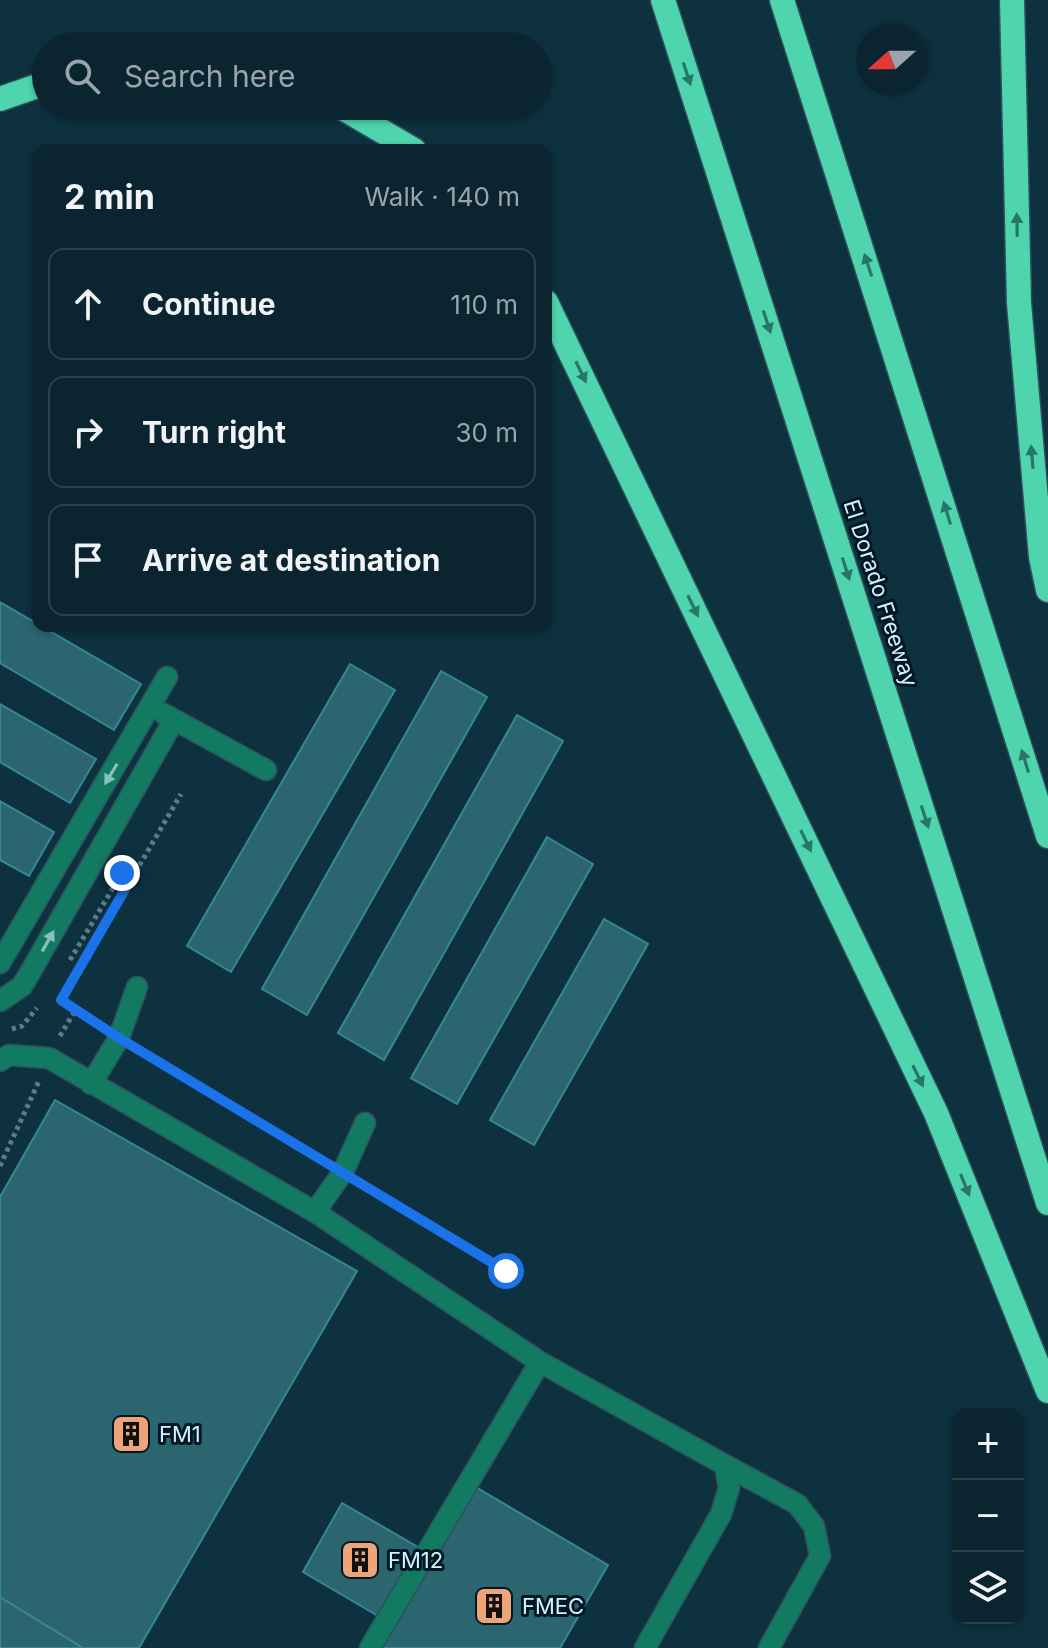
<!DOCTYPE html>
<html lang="en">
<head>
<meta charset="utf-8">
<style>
  :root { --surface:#0a2530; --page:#132d38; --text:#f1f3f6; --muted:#99a5ab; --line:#2a424c }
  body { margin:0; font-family:Inter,sans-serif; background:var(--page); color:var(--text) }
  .controls { position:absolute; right:24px; bottom:24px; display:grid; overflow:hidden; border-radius:16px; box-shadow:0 2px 6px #0004 }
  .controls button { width:72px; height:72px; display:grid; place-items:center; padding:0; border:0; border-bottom:2px solid var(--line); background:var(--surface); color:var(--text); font:40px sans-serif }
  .compass { position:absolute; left:856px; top:24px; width:72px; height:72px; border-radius:50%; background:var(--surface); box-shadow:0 2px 6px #0004; rotate:249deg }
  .stop { position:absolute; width:24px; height:24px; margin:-18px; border:6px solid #1a73e8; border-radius:50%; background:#fff }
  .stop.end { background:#1a73e8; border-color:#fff; box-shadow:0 2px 8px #0008 }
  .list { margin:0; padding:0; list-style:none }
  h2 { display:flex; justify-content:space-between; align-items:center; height:104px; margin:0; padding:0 32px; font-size:34px }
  h2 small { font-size:26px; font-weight:400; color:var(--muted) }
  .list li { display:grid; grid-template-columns:52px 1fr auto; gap:24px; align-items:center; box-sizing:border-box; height:112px; margin:0 16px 16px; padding:0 16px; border:2px solid var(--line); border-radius:16px }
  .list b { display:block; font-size:30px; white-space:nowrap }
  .list em { font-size:26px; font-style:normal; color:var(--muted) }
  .icon { flex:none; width:44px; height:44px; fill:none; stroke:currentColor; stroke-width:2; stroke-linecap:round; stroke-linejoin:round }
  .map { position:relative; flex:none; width:1048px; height:1648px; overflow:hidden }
  .search { position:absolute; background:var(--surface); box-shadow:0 2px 6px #0004; left:32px; top:32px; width:520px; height:88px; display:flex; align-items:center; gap:20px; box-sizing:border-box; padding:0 28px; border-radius:44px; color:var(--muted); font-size:30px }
  .panel { position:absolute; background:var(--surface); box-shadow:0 2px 6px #0004; left:32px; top:144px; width:520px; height:488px; border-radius:16px }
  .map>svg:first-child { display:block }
</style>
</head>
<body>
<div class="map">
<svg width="1048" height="1648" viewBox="0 0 1048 1648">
  <rect width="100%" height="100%" fill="#0e3140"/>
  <!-- building -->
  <path fill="#2b6670" stroke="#368895" stroke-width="2" d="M0 602 141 684 114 730 0 663Z
    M350 664 395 690 231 972 187 946Z
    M441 671 487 697 307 1015 262 989Z
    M0 704 96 759 70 803 0 762Z
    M517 715 563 741 384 1060 338 1033Z
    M0 801 54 832 29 876 0 860Z
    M547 837 593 864 457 1104 411 1078Z
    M604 919 648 944 534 1145 490 1120Z
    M55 1100 357 1271 139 1648H83L0 1597V1197Z
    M474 1486 608 1565 560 1648H380Z
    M342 1503 418 1547 378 1616 303 1572Z
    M0 1597 83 1648H0Z"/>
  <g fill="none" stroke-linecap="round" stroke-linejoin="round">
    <!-- minor casing -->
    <g stroke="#2e505e" stroke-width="23">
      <path id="minor" d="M164 714 266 770
        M0 963 167 677
        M0 1001 22 986 31 971 174 720
        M0 1061 9 1055 49 1058 315 1212 540 1362 725 1465 729 1488 721 1514 645 1648
        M91 1084 119 1038 137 987
        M315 1212 343 1172 365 1123
        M725 1465 797 1504 814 1526 820 1556 769 1648
        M370 1648 540 1362"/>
    </g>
    <!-- highway casing -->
    <g stroke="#2e505e" stroke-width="27">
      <path id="highway" d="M663 0 1048 1203
        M782 0 1048 836
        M1012 0 1019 303 1041 557 1048 590
        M0 99 46 83
        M339 106 414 150
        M546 302 936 1113 1048 1391"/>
    </g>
    <!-- path -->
    <path stroke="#5d7c8b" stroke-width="5" stroke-dasharray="4 4" stroke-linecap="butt" d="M70 960 122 873 131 879
      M98 1024 61 1000 181 794
      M12 1029 22 1026 37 1008
      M60 1036 76 1009
      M140 1050 324 1161
      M0 1166 39 1081
      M363 1184 506 1271 515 1256"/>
    <!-- minor -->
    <use href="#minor" stroke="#127a60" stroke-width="20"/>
    <!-- highway -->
    <use href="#highway" stroke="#4fd5ae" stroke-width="24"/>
  </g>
  <!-- one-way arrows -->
  <defs><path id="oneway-solid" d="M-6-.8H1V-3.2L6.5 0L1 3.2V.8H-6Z" transform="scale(2)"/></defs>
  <g fill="#287668">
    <use href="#oneway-solid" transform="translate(687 74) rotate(72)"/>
    <use href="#oneway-solid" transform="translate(1017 225) rotate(-91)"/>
    <use href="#oneway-solid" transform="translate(868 265) rotate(-108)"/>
    <use href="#oneway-solid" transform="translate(767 322) rotate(72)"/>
    <use href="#oneway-solid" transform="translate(581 372) rotate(64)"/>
    <use href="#oneway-solid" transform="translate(1032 457) rotate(-95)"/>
    <use href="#oneway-solid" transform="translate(947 513) rotate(-107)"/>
    <use href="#oneway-solid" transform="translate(846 569) rotate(72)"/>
    <use href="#oneway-solid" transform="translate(693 606) rotate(64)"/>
    <use href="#oneway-solid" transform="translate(1025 761) rotate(-107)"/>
    <use href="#oneway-solid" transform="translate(925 817) rotate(72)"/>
    <use href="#oneway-solid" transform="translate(806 841) rotate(64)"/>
    <use href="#oneway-solid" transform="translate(918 1076) rotate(64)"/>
    <use href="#oneway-solid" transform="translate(965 1185) rotate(68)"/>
  </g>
  <g fill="#88c1be">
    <use href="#oneway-solid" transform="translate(111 774) rotate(121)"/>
    <use href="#oneway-solid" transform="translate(48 941) rotate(-61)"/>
  </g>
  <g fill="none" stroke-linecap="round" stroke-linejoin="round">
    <!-- route -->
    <path stroke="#1a73e8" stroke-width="10" d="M122 873 131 879 61 1000 119 1038 506 1271"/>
  </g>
  <!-- icons -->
  <defs>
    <g id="building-square" transform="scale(2)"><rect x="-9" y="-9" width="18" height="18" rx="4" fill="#efa378" stroke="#001823"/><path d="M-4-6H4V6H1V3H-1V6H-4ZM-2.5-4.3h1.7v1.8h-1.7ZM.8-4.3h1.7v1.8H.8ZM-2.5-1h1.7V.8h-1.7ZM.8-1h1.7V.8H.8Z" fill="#111"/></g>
  </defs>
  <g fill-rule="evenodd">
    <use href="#building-square" x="131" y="1434"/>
    <use href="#building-square" x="360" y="1560"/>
    <use href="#building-square" x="494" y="1606"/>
  </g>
  <g text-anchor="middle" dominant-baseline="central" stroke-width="6" stroke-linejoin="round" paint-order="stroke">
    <!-- street labels -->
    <g font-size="22" fill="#d6f0fd" stroke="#001823">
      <text transform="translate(881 593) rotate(72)">El Dorado Freeway</text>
    </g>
    <!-- poi labels -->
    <g font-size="22" fill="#d6f0fd" stroke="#001823" text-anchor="start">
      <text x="159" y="1434">FM1</text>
      <text x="388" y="1560">FM12</text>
      <text x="522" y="1606">FMEC</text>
    </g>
  </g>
</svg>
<div class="controls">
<button>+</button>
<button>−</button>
<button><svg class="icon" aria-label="layers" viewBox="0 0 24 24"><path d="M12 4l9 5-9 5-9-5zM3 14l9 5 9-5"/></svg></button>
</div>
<svg class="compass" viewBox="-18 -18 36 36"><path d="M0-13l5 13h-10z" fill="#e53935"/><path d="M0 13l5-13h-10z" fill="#99a5ab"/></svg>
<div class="stop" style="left:506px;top:1271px"></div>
<div class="stop end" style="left:122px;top:873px"></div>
<div class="search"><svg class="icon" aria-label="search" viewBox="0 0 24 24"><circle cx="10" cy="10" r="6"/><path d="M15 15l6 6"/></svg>Search here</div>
<section class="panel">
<h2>2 min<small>Walk · 140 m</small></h2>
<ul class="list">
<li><svg class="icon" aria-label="ahead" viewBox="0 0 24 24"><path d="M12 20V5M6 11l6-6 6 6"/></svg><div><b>Continue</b></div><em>110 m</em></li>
<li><svg class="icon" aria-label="right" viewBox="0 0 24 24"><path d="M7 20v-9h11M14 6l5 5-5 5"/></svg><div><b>Turn right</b></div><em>30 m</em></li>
<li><svg class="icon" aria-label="arrive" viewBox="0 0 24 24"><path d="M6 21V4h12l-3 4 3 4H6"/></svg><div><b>Arrive at destination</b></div></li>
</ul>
</section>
</div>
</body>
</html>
